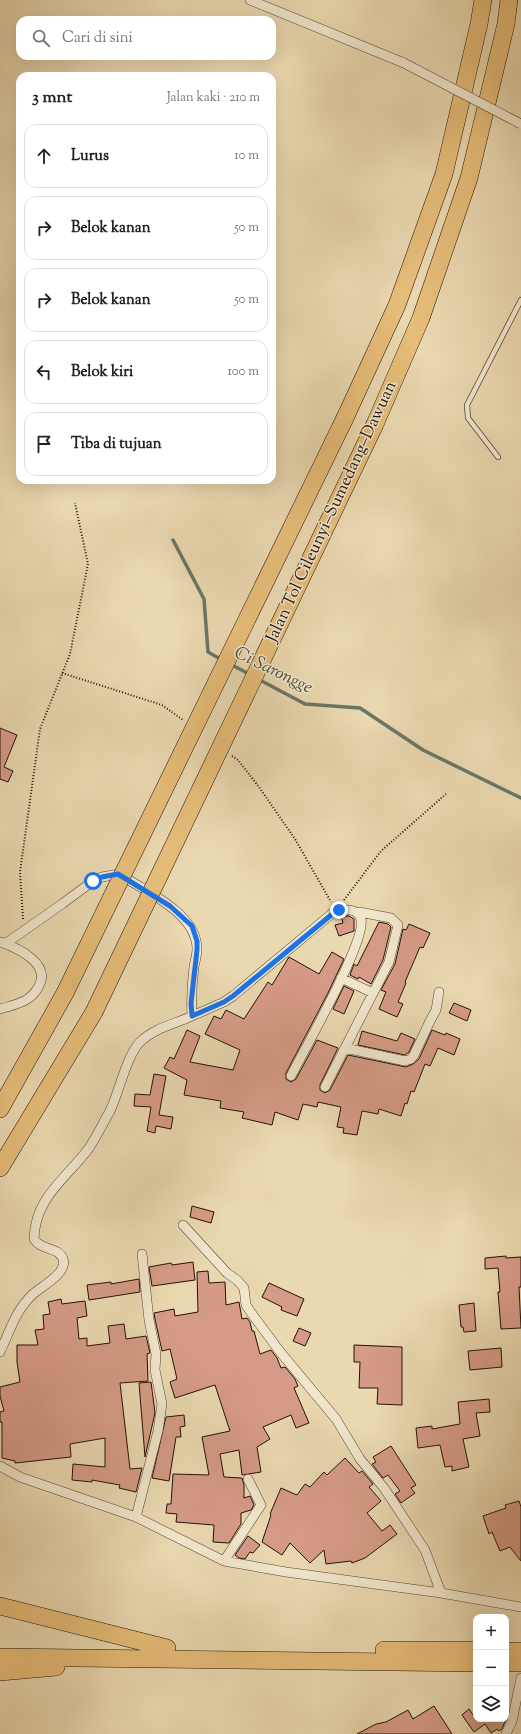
<!DOCTYPE html>
<html lang="id">
<head>
<meta charset="utf-8">
<style>
  :root { --surface:#fff; --page:#f6f6f6; --text:#202124; --muted:#757577; --line:#e0e0e0 }
  body { margin:0; font-family:"Sorts Mill Goudy",serif; background:var(--page); color:var(--text) }
  .controls { position:absolute; right:12px; bottom:12px; display:grid; overflow:hidden; border-radius:8px; box-shadow:0 4px 16px #0002 }
  .controls button { width:36px; height:36px; display:grid; place-items:center; padding:0; border:0; border-bottom:1px solid var(--line); background:var(--surface); color:var(--text); font:20px sans-serif }
  .stop { position:absolute; width:12px; height:12px; margin:-9px; border:3px solid #1a73e8; border-radius:50%; background:#fff }
  .stop.end { background:#1a73e8; border-color:#fff; box-shadow:0 1px 4px #0008 }
  .list { margin:0; padding:0; list-style:none }
  h2 { display:flex; justify-content:space-between; align-items:center; height:52px; margin:0; padding:0 16px; font-size:17px }
  h2 small { font-size:13px; font-weight:400; color:var(--muted) }
  .list li { display:grid; grid-template-columns:26px 1fr auto; gap:12px; align-items:center; box-sizing:border-box; height:64px; margin:0 8px 8px; padding:0 8px; border:1px solid var(--line); border-radius:12px }
  .list b { display:block; font-size:15px; white-space:nowrap }
  .list em { font-size:13px; font-style:normal; color:var(--muted) }
  .icon { flex:none; width:22px; height:22px; fill:none; stroke:currentColor; stroke-width:2; stroke-linecap:round; stroke-linejoin:round }
  .map { position:relative; flex:none; width:521px; height:1734px; overflow:hidden }
  .search { position:absolute; background:var(--surface); box-shadow:0 4px 16px #0002; left:16px; top:16px; width:260px; height:44px; display:flex; align-items:center; gap:10px; box-sizing:border-box; padding:0 14px; border-radius:12px; color:var(--muted); font-size:15px }
  .panel { position:absolute; background:var(--surface); box-shadow:0 4px 16px #0002; left:16px; top:72px; width:260px; height:412px; border-radius:12px }
  .map>svg:first-child { display:block }
</style>
</head>
<body>
<div class="map">
<svg width="521" height="1734" viewBox="0 0 521 1734">
  <rect width="100%" height="100%" fill="#ead8b0"/>
  <filter id="stains"><feTurbulence type="fractalNoise" baseFrequency=".005" numOctaves="4"/><feColorMatrix values="0 0 0 0 .2 0 0 0 0 .09 0 0 0 0 .02 0 0 0 .5 -.17"/></filter>
  <radialGradient id="worn" r=".72"><stop offset=".6" stop-color="#630" stop-opacity="0"/><stop offset="1" stop-color="#630" stop-opacity=".3"/></radialGradient>
  <g fill="none" stroke-linecap="round" stroke-linejoin="round">
    <!-- stream -->
    <path stroke="#697767" stroke-width="3.5" d="M173 540 204 599 208 652 222 660
      M230 664 251 675
      M258 679 305 704 360 708 423 750 521 798"/>
  </g>
  <!-- building -->
  <path fill="#d69b86" stroke="#221108" d="M0 728 17 735 4 767 13 771 8 782 0 779Z
    M341 916H349L354 919V931L339 936 335 925 343 923Z
    M379 922 388 924 391 927 383 960 371 984 359 977 358 979 350 975 354 964 357 966Z
    M409 924 430 933 423 948 420 947 405 982 406 983 398 1002 403 1004 397 1017 379 1009 386 992 381 990 395 964 403 929 406 930Z
    M332 952 344 959 328 993 286 1073V1079L291 1082 296 1079 317 1040 338 1048 320 1085V1090L325 1093 330 1090 348 1055 406 1067 413 1064 419 1059 432 1030 445 1035 446 1033 460 1039 454 1055 438 1048 430 1066 425 1064 414 1092 411 1091 407 1104 405 1103 401 1116 379 1109 378 1114 362 1111 357 1135 343 1133 344 1128 337 1127 341 1107 318 1102 317 1107 303 1104 298 1120 275 1112 272 1125 242 1118 244 1112 220 1108 221 1101 184 1095 187 1080 164 1068 170 1057 174 1059 187 1030 200 1036 190 1062 233 1070 240 1050 205 1034 214 1016 221 1019 226 1010 244 1019 268 982 272 985 289 957 319 974Z
    M344 986 354 991 344 1014 333 1009Z
    M454 1003 471 1010 467 1021 449 1013Z
    M362 1031 397 1041 401 1033 415 1039 409 1052 405 1055 358 1045Z
    M154 1074 166 1076 159 1115 173 1117 171 1129 156 1126 155 1133 147 1131 151 1107 134 1106 135 1094 150 1095Z
    M192 1206 214 1212 211 1223 190 1217Z
    M506 1256V1258L521 1257V1287H519L521 1328 501 1329 498 1292H500L498 1268 485 1269V1258Z
    M193 1262 195 1280 152 1286 149 1267 171 1263 172 1265Z
    M208 1271 209 1283 225 1282 226 1305 239 1302 242 1319 247 1318 250 1322 252 1331H254L260 1354 271 1350 277 1358 281 1368 285 1367 295 1379 298 1386 294 1388 309 1423 296 1428 291 1415 263 1427 270 1439 257 1447 261 1472 242 1475 239 1450 220 1454 224 1477 242 1478 244 1485V1498L250 1496 254 1505 251 1510 241 1513V1524L229 1543 213 1542 214 1525 176 1522 177 1514 166 1513 167 1504H171L173 1474 209 1475 202 1437 230 1431 215 1385 175 1398 170 1382 177 1379 170 1349 162 1351 155 1319 154 1313 174 1309 175 1316 198 1312 197 1272Z
    M139 1279 140 1292 89 1300 87 1285 111 1282V1284Z
    M269 1283 304 1299 297 1316 281 1310 282 1307 262 1297Z
    M61 1299 62 1304 85 1301 87 1316 77 1318 79 1339 87 1338V1346L110 1343 108 1326 124 1324 126 1339 146 1336 150 1353 147 1354 148 1381 120 1383 130 1469 142 1468 136 1492 119 1488 120 1485 92 1480V1482L72 1480 73 1464 105 1467V1438L70 1444 71 1457 15 1463V1461L2 1458V1422H0V1412L4 1411 0 1396V1387L20 1382 17 1362V1345H38L35 1330 44 1329 43 1315 50 1314 48 1302Z
    M474 1303 476 1331 464 1332 463 1327H461L459 1305Z
    M299 1328 311 1333 305 1346 293 1341Z
    M354 1345 402 1347V1405L377 1404 378 1388H359L360 1362H354Z
    M501 1348 502 1367 470 1370 468 1351Z
    M151 1382 155 1413 145 1457 139 1383Z
    M489 1399 490 1412 476 1413 480 1436 463 1439 469 1467 452 1471V1466L445 1467 440 1445 418 1448 416 1428 432 1426V1429L460 1424 458 1402Z
    M184 1415 185 1426 180 1427 181 1437H176L169 1481 152 1478 166 1417Z
    M391 1446 416 1485 411 1488 415 1493 401 1503 395 1494 400 1491 388 1475 383 1478 372 1464 376 1462 373 1457Z
    M345 1458 359 1473 362 1471 373 1484 369 1487 381 1501 367 1513 382 1531 390 1525 397 1534 365 1558 352 1563 351 1561 326 1564 324 1550 310 1563 290 1543 282 1555 262 1542 271 1515 270 1514 281 1488 297 1495 305 1484 310 1487 324 1472 327 1475Z
    M519 1501 521 1507V1561L510 1547 500 1551 492 1532 489 1534 483 1516 506 1508 505 1505Z
    M248 1536 260 1545 253 1553 250 1552 245 1559 239 1558 235 1555Z
    M434 1706 452 1734H357L376 1724 386 1722 408 1710 413 1719Z
    M469 1709 476 1719H506L502 1729 499 1731 497 1729 491 1733 485 1724 474 1732 462 1715Z"/>
  <g fill="none" stroke-linecap="round" stroke-linejoin="round">
    <!-- service casing -->
    <g stroke="#544332" stroke-width="6">
      <path id="service" d="M498 457 468 418 467 405 521 300"/>
    </g>
    <!-- minor casing -->
    <g stroke="#544332" stroke-width="10">
      <path id="minor" d="M250 0 404 63
        M341 978 373 993
        M0 1009C10 1006 21 1004 29 998 33 995 37 990 39 986 51 963 17 948 1 942
        M192 1016 224 1002 233 996 335 911C344 909 358 908 361 919 367 940 304 1050 291 1076
        M345 1048 405 1061 411 1059 414 1055 430 1021 436 1010 439 992
        M325 1087 389 962 398 925 391 918 359 912
        M183 1225 227 1273 237 1280 244 1288 246 1305 252 1314 281 1353 336 1419 360 1459 384 1488 425 1550 441 1593
        M0 1352C10 1331 15 1311 33 1294 42 1286 68 1273 63 1259 58 1246 41 1251 34 1239 35 1197 66 1179 89 1148 97 1136 103 1123 110 1111 119 1092 127 1055 140 1042 154 1028 175 1024 192 1016 191 1000 192 983 194 967 195 961 197 955 197 949 197 913 145 891 119 874L102 877 93 881 62 904 5 944
        M0 1466 20 1477 136 1517 224 1561 286 1572 441 1593 521 1607
        M136 1517 158 1431 162 1404 155 1370 156 1354 149 1320 142 1254
        M224 1561 261 1505 248 1479
        M506 1734 512 1721 521 1678"/>
    </g>
    <!-- motorway casing -->
    <g stroke="#221108" stroke-width="18">
      <path id="motorway" d="M345 418 397 305 444 174 479 24 483 0
        M375 424 421 318 469 178 506 24 509 0
        M0 1109 65 993
        M0 1168 94 1012
        M0 1606 167 1648
        M384 1650H476
        M506 1651H521
        M0 1657 476 1663
        M506 1663H521
        M0 1672 56 1667"/>
    </g>
    <!-- path -->
    <path stroke="#221108" stroke-width="2" stroke-dasharray="1 2" stroke-linecap="butt" d="M62 673 162 705 183 720
      M232 756 238 760 259 787 295 839 331 902
      M344 900 381 851 446 794
      M23 919 20 872 40 729 70 654 88 564 75 503"/>
    <!-- service -->
    <use href="#service" stroke="#f1e6cc" stroke-width="4.5"/>
    <!-- minor -->
    <use href="#minor" stroke="#f1e6cc" stroke-width="9"/>
    <!-- motorway -->
    <use href="#motorway" stroke="#e5bc78" stroke-width="17"/>
    <!-- minor-bridge casing -->
    <g stroke="#544332" stroke-width="10" stroke-linecap="butt">
      <path id="minor-bridge" d="M404 63 521 124"/>
    </g>
    <!-- motorway-bridge casing -->
    <g stroke="#221108" stroke-width="18" stroke-linecap="butt">
      <path id="motorway-bridge" d="M65 993 345 418
        M94 1012 375 424"/>
    </g>
    <!-- minor-bridge -->
    <use href="#minor-bridge" stroke="#f1e6cc" stroke-width="9"/>
    <!-- motorway-bridge -->
    <use href="#motorway-bridge" stroke="#e5bc78" stroke-width="17"/>
  </g>
  <g fill="none" stroke-linecap="round" stroke-linejoin="round">
    <!-- route -->
    <path stroke="#1a73e8" stroke-width="5" d="M93 881 102 877 118 874 170 906 192 926 197 941V950L191 1003 192 1016 224 1002 233 996 336 911 339 910"/>
  </g>
  <g text-anchor="middle" dominant-baseline="central" stroke-width="3" stroke-linejoin="round" paint-order="stroke">
    <!-- street labels -->
    <g font-size="17" fill="#221108" stroke="#f1e6cc">
      <text transform="translate(332 512) rotate(-65)">Jalan Tol Cileunyi–Sumedang–Dawuan</text>
    </g>
    <!-- water labels -->
    <g font-size="18" font-style="italic" fill="#4b4c40" stroke="#f1e6cc">
      <text transform="translate(273 671) rotate(26)">Ci Sarongge</text>
    </g>
  </g>
  <rect width="100%" height="100%" filter="url(#stains)"/>
  <rect width="100%" height="100%" fill="url(#worn)"/>
</svg>
<div class="controls">
<button>+</button>
<button>−</button>
<button><svg class="icon" aria-label="layers" viewBox="0 0 24 24"><path d="M12 4l9 5-9 5-9-5zM3 14l9 5 9-5"/></svg></button>
</div>
<div class="stop" style="left:93px;top:881px"></div>
<div class="stop end" style="left:339px;top:910px"></div>
<div class="search"><svg class="icon" aria-label="search" viewBox="0 0 24 24"><circle cx="10" cy="10" r="6"/><path d="M15 15l6 6"/></svg>Cari di sini</div>
<section class="panel">
<h2>3 mnt<small>Jalan kaki · 210 m</small></h2>
<ul class="list">
<li><svg class="icon" aria-label="ahead" viewBox="0 0 24 24"><path d="M12 20V5M6 11l6-6 6 6"/></svg><div><b>Lurus</b></div><em>10 m</em></li>
<li><svg class="icon" aria-label="right" viewBox="0 0 24 24"><path d="M7 20v-9h11M14 6l5 5-5 5"/></svg><div><b>Belok kanan</b></div><em>50 m</em></li>
<li><svg class="icon" aria-label="right" viewBox="0 0 24 24"><path d="M7 20v-9h11M14 6l5 5-5 5"/></svg><div><b>Belok kanan</b></div><em>50 m</em></li>
<li><svg class="icon" aria-label="left" viewBox="0 0 24 24"><path d="M17 20v-9H6M10 6l-5 5 5 5"/></svg><div><b>Belok kiri</b></div><em>100 m</em></li>
<li><svg class="icon" aria-label="arrive" viewBox="0 0 24 24"><path d="M6 21V4h12l-3 4 3 4H6"/></svg><div><b>Tiba di tujuan</b></div></li>
</ul>
</section>
</div>
</body>
</html>
